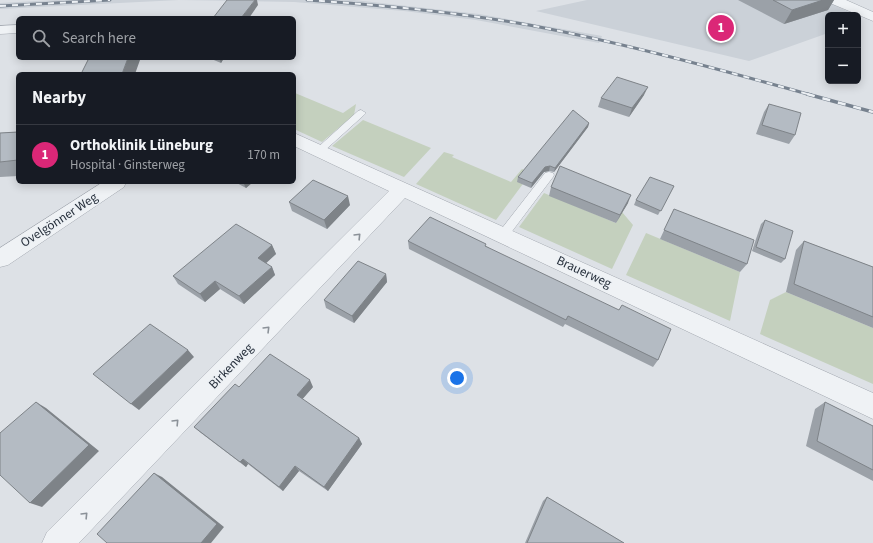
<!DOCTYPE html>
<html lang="en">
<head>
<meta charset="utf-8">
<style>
  :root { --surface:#171b24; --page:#20242c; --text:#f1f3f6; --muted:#9ea1a6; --line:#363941; --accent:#db2777 }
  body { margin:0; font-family:"Source Sans 3",sans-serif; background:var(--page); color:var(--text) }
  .controls { position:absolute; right:12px; top:12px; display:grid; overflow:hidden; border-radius:6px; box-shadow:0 2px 10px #0003 }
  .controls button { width:36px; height:36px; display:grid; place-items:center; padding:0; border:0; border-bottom:1px solid var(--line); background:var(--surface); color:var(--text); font:20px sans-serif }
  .you { position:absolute; left:457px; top:378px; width:14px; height:14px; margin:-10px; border:3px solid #fff; border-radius:50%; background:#1a73e8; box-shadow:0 0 0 6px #1a73e833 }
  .badge { display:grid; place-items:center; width:26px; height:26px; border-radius:50%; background:var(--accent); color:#fff; font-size:13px; font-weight:700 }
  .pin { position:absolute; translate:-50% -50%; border:2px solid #fff; box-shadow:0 1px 4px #0006 }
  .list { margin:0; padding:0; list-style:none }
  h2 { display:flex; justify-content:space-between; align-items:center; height:52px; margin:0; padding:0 16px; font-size:17px }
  h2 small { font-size:13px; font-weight:400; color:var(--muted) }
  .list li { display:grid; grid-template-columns:26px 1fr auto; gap:12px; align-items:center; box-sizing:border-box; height:60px; padding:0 16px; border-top:1px solid var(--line) }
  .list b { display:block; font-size:15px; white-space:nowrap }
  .list p { margin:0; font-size:13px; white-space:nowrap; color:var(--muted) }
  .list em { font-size:13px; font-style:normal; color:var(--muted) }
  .icon { flex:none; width:22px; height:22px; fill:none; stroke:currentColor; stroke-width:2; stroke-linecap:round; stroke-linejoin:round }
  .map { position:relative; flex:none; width:873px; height:543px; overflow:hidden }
  .search { position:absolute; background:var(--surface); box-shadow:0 2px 10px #0003; left:16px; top:16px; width:280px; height:44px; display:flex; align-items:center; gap:10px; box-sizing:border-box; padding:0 14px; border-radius:6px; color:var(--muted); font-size:15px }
  .panel { position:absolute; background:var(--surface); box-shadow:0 2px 10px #0003; left:16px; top:72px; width:280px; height:112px; border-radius:6px }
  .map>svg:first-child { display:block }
</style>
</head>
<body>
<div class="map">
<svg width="873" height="543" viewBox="0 0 873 543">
  <rect width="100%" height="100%" fill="#dde1e6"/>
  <!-- built -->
  <path fill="#cbd1d8" d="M56 0H354L479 14 602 36 599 43 476 20 404 11 294 2 179 0 0 9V3Z
    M587 0H824L855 15H828V33L749 61 536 11Z"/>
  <!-- green -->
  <path fill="#c4d0be" d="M295 93 343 113 356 104 354 115 322 142 294 129Z
    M363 120 431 148 404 177 332 146Z
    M444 152 454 155 452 157 511 182 522 169 531 173 496 220 416 184Z
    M544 193 616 223 622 212 633 225 612 269 519 227Z
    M646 233 740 272 730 321 626 275Z
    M786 292 873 328V384L760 334 770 300Z"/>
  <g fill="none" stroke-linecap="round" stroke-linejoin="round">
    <!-- service casing -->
    <g stroke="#a3a8b0" stroke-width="1">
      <path id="service" d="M361 110 366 113 364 115 322 153H316L314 151 316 149 358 111Z
        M549 172 553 173 554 175 553 177 507 238 503 239 499 238 497 235 499 232 545 173Z"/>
    </g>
    <!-- minor casing -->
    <g stroke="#a3a8b0" stroke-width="1">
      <path id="minor" d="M829 0H846L873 12V21L830 3Z
        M18 25V33L0 34V26Z
        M294 133 873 393V419L405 198 79 543H42L47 532 389 191 294 146Z
        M103 182H126L124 187 8 265 0 267V248Z"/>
    </g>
    <!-- service -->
    <use href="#service" fill="#eff2f5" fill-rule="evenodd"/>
    <!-- minor -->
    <use href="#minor" fill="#eff2f5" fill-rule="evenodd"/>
    <!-- rail-far1 casing -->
    <g stroke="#77828f" stroke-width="3">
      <path id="rail-far1" d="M307 0C381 5 456 12 529 25 624 43 718 69 811 95
        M0 6 110 0"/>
    </g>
    <!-- rail casing -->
    <g stroke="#77828f" stroke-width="3.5">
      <path id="rail" d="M807 94 873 112"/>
    </g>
    <!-- rail-far1 -->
    <use href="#rail-far1" stroke="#ecf0f4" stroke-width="2" stroke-dasharray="6" stroke-linecap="butt"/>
    <!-- rail -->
    <use href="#rail" stroke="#ecf0f4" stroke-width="2.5" stroke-dasharray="8" stroke-linecap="butt"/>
  </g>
  <!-- wall -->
  <path fill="#9ba1a8" d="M738 0H834L828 10 784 24Z
    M209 58H224L221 63Z
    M644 95 629 117 598 107 601 98Z
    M769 104 795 135 789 144 756 134 764 112Z
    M589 123 588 127 554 172 549 171 544 172 531 188 517 182 518 177Z
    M18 132V176L0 177V133Z
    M235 182H253L246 188Z
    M674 186 658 215 634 205 636 200Z
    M551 187 628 203 616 223 549 196Z
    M289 202 350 205 327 229 292 211Z
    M674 209 747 264 740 272 660 239Z
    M765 220 785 259 781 263 752 251 761 224Z
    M408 241 486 246 658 360 653 367 565 324 563 327 409 249Z
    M804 241 873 267V328L786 292 796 250Z
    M272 245 276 254 265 263 272 267 275 275 244 304 220 289 205 302 178 284 173 276Z
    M386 274 387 282 354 323 326 308 324 300Z
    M313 387 302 399 359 438 362 444 328 491 299 471 283 491 248 464 246 467 201 433 194 427Z
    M825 402 873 426V481L806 446 815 409Z
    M547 497 624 543H525L543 501Z"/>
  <!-- shaded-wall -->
  <path fill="#7e8388" d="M255 0H257L258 5 249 18H241Z
    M821 0H834L828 10 784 24 792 10Z
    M128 58H140V60L135 74H122Z
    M219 58H224L221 63Z
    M648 87 644 95 629 117 632 108Z
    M589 123 588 127 554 172 555 168Z
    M550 166 549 171 544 172 531 188 532 183 545 167Z
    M243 182H253L246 188Z
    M631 195 628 203 616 223 620 215Z
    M348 196 350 205 327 229 324 220Z
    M272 245 276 254 262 267 258 258Z
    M272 267 275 275 244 304 239 296Z
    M386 274 387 282 354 323 352 316Z
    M215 281 220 289 205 302 200 294Z
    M188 350 194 357 139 410 131 404Z
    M310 380 313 387 300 402 297 395Z
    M36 402 46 408 99 451 42 507 30 503Z
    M359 438 362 444 328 491 324 487Z
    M243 459 248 464 246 467 240 462Z
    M295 466 299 471 283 491 279 487Z
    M154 473 162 477 224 527 211 543H201Z"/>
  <!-- building -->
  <path fill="#b4bbc3" stroke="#7e8388" d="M227 0H255L241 18H213Z
    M773 0H823L792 10Z
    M89 58H128L122 74H81Z
    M617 77 648 87 632 108 601 98Z
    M769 104 801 113 795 135 762 125Z
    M573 110 589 123 555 168 550 166 545 167 532 183 518 177Z
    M18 132V160L0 162V133Z
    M560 166 631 195 620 215 551 187Z
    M650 177 674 186 661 211 636 200Z
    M313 180 348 196 324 220 289 202Z
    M674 209 754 240 747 264 664 230Z
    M430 217 486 244 485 246 619 310 622 305 671 329 658 360 568 316 566 320 408 241Z
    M765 220 793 231 785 259 756 247Z
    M236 224 272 245 258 258 272 267 239 296 215 281 200 294 173 276Z
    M804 241 873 267V317L794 284Z
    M358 261 386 274 352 316 324 300Z
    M150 324 188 350 131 404 93 374Z
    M270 354 310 380 297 395 359 438 324 487 295 466 279 487 243 459 240 462 194 427 235 384 239 387Z
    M36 402 89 445 30 503 0 475V433Z
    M825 402 873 426V470L817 441Z
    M154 473 217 524 201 543H107L97 534Z
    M547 497 624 543H527Z"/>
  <!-- one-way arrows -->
  <defs><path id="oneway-chevron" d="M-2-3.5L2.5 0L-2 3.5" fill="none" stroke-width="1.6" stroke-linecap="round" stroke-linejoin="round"/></defs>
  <g stroke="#8b9198">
    <use href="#oneway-chevron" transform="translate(358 236) rotate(-46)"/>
    <use href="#oneway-chevron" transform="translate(267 329) rotate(-45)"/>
    <use href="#oneway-chevron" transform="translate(176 422) rotate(-46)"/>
    <use href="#oneway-chevron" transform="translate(85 515) rotate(-46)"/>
  </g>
  <g text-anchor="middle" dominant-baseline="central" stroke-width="3" stroke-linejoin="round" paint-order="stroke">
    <!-- street labels -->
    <g font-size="13" fill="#27303c" stroke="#ecf0f4">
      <text transform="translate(59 220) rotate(-33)">Ovelgönner Weg</text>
      <text transform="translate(584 272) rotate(25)">Brauerweg</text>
      <text transform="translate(231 366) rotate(-46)">Birkenweg</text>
    </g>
  </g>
</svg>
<div class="controls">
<button>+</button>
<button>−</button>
</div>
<div class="you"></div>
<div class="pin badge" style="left:721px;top:28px">1</div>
<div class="search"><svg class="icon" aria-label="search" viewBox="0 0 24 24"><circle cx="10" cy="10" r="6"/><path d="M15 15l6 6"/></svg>Search here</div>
<section class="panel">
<h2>Nearby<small></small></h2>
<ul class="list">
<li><span class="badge">1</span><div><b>Orthoklinik Lüneburg</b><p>Hospital · Ginsterweg</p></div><em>170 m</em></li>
</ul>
</section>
</div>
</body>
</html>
